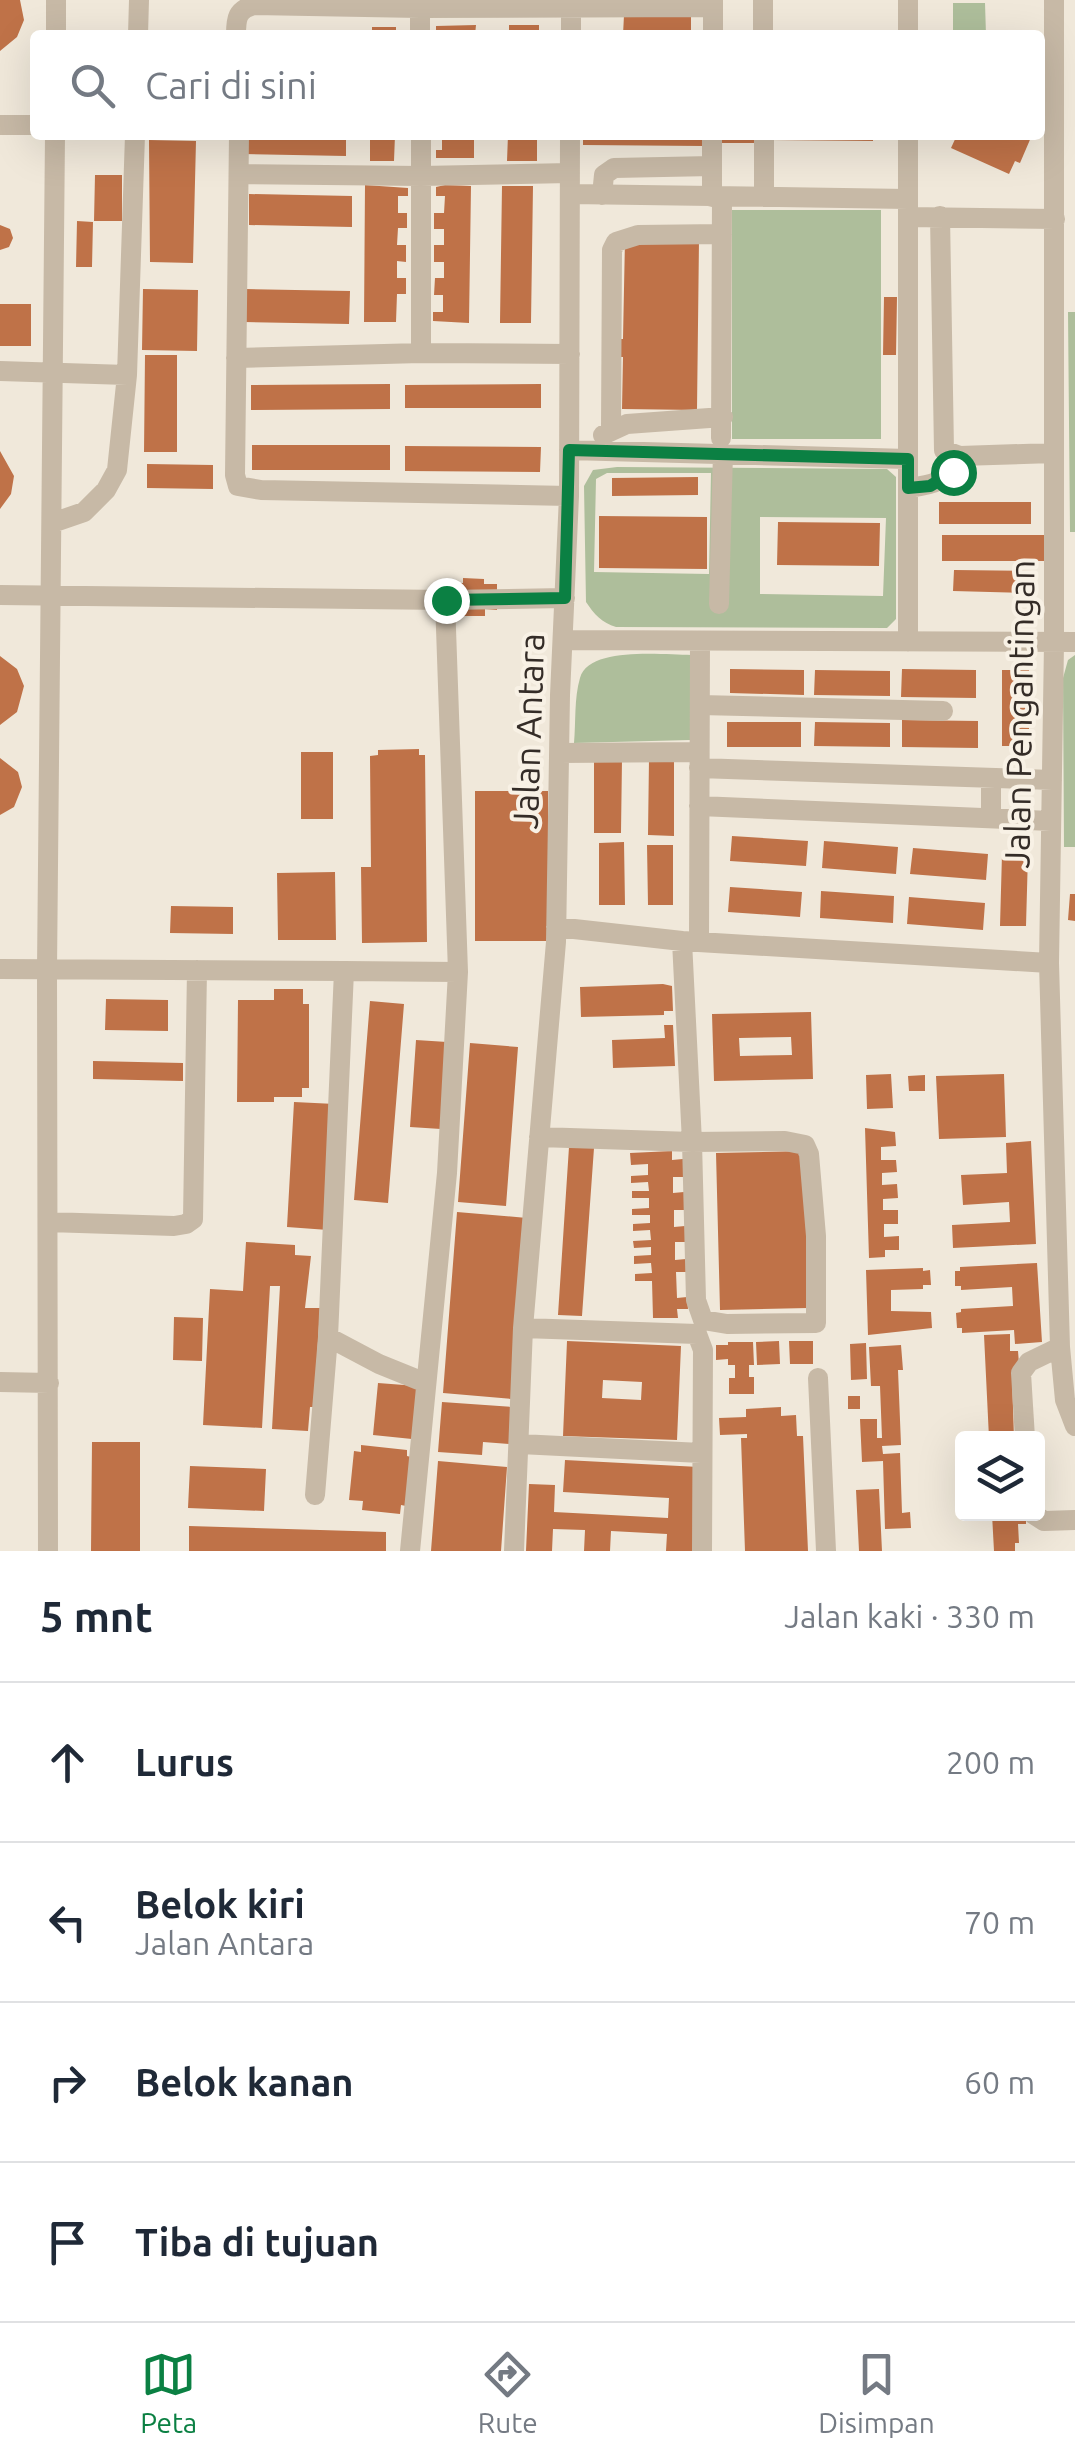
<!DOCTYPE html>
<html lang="id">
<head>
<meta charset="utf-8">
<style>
  :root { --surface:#fff; --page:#f6f6f7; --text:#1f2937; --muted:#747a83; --line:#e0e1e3; --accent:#0b8043 }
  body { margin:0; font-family:Ubuntu,sans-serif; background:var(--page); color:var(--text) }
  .controls { position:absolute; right:30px; bottom:30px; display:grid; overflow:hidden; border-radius:10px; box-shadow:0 10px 40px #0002 }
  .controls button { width:90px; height:90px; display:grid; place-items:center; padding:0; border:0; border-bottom:2px solid var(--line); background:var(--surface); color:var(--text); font:50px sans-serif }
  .stop { position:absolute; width:30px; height:30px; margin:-22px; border:8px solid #0b8043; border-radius:50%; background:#fff }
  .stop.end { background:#0b8043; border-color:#fff; box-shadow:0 2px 10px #0008 }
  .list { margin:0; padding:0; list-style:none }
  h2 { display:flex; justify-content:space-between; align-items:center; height:130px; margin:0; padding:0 40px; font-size:42px }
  h2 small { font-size:32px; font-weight:400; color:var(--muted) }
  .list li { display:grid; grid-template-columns:65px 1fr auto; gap:30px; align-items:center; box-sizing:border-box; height:160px; padding:0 40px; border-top:2px solid var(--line) }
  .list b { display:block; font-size:38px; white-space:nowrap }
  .list p { margin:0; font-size:32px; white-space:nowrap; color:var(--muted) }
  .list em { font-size:32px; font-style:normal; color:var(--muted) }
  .icon { flex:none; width:55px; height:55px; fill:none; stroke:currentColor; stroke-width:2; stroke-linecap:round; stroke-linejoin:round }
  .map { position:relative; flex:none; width:1075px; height:1551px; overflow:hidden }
  .search { position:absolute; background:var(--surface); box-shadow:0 10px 40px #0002; left:30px; right:30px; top:30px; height:110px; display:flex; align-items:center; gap:25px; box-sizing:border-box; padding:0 35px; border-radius:10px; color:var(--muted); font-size:38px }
  .sheet { height:770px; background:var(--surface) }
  nav { display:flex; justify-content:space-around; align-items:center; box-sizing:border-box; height:140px; border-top:2px solid var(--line); background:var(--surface); font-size:28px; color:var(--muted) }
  nav a { display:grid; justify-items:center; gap:5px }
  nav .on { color:var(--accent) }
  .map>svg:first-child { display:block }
</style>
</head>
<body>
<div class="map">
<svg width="1075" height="1551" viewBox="0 0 1075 1551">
  <rect width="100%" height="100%" fill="#f0e8da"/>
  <!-- green -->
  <path fill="#aebe9b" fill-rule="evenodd" d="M953 3H985L986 35H953Z
    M732 210H881V439H732Z
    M1068 312H1075V532H1070Z
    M617 467 887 469 896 477V619L887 628 616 627C602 623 594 614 586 602L584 486 593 470ZM607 473H711L709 574 594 572 596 479ZM760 517 886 518 883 596 760 594Z
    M691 655 690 740 574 743C576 722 574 698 580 678 589 646 663 655 691 655Z
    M1075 655V847H1064L1063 678 1068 660Z"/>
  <!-- building -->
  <path fill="#bf7248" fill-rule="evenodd" d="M0 0H20L24 20 17 37 0 51Z
    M624 15H691V35H623Z
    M476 25 475 35H436V26Z
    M509 25H539V35H509Z
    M372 27H396V35H372Z
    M243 135H346V156L243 154Z
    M370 135H395L394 161H370Z
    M442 135H474V158H436V150H442Z
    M508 135H537V161H507Z
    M583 135H704V146L583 145Z
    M717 135H757V143H717Z
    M771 135H873V141L771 140Z
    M957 135H1032L1020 163 1015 161 1009 174 951 148Z
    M149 140 196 141 193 263 150 262Z
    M95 175H122V221H94Z
    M365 185 408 188V196H398V213H407V228H398L397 245H406V262L397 261V278H406V294H397L396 322H364Z
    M445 185 471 186 469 323 433 321V312H443V295H434L435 278H444V262H434V245H444V229H434V213H444L445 196H436V187Z
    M502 186H533L531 323H500Z
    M249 194 352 196V227L249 225Z
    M77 221 93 222 92 267H76Z
    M0 225 10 229 13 238 9 247 0 250Z
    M625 239 699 240 697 410 622 409 623 357H611V339H623Z
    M143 289 198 290 197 351 142 350Z
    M245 289 350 291 349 324 244 322Z
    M884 297H897L896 355H883Z
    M0 304H31V346H0Z
    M145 355H177V452H144Z
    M390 384V409L251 410V385Z
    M541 384V408H405V385Z
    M252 445H390V470H252Z
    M405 446 541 447 540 472 405 471Z
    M0 451 14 476 11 494 0 509Z
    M147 464 213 465V489L147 488Z
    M698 477V495L612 496V478Z
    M939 502H1031V524H939Z
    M599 516 707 517V569L599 568Z
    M778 522 880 523 879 566 777 565Z
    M942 535H1044V561H942Z
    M954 570 1033 571 1032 593 953 591Z
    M463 578 484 579V584H497V610L485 609V616H464V609H455V583H463Z
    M0 656 17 669 24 686 17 712 0 725Z
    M730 669 804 670V695L730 693Z
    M902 669 976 670V698L901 697Z
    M815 670 890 671V696L814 695Z
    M1002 670H1029V746H1002Z
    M902 720 978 721V748L902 747Z
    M727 722H801V747H727Z
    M815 722 890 723V747L814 746Z
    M419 749V755H425L427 942 362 943 361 867H371L370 756 378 755V750Z
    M301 752H333V819H301Z
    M0 758 18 772 22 787 14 807 0 815Z
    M594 759H622L621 833H594Z
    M649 759H674V836L648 835Z
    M475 791H548V941H475Z
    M732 836 808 841 806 866 730 861Z
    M824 841 898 847 896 874 822 868Z
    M624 842 625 905H599V843Z
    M647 845H673V905H648Z
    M913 848 988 854 986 880 910 874Z
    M1002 854H1028L1026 926H1000Z
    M335 872 336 940H278L277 873Z
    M730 887 802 892 800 917 728 912Z
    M821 891 894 896 893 923 820 918Z
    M1070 894H1075V921L1068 920Z
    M909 897 985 903 983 930 907 924Z
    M171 906 233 907V934L170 933Z
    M663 984 672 986 673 1011H664V1015L581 1017 580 987Z
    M274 989H303V1004H309V1088H302V1097H274V1102H237L238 1000H274Z
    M106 999 168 1000V1031L105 1030Z
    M370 1001 404 1004 388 1203 354 1200Z
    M811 1012 813 1079 714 1081 712 1014ZM791 1037 792 1055 740 1056 739 1038Z
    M664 1025H673L675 1066 613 1068 612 1040 665 1038Z
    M416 1040 447 1042 441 1129 410 1127Z
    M470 1043 518 1047 506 1206 458 1202Z
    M93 1061 183 1063V1081L93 1079Z
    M891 1074 893 1108 867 1109 866 1075Z
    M1004 1074 1006 1137 939 1139 936 1076Z
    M925 1075V1091H909L908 1076Z
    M294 1102 335 1104 328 1230 287 1227Z
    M865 1128 895 1132 896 1146 881 1147V1160H896L897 1172 882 1173V1185L897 1184 898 1198 883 1199V1210H898V1224H884V1237L899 1236V1250H885V1257L869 1258Z
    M1031 1141 1036 1244 953 1248 952 1225 1010 1222 1009 1202 963 1205 961 1175 1007 1173 1006 1143Z
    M569 1147 594 1148 582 1316 558 1315Z
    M672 1151V1160L683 1159V1177H673V1193L684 1192V1210H674V1227L685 1226V1242H675V1260L686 1259V1272H676L677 1298 687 1297 688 1309H677L678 1318H653L652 1281H635V1274L652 1273 651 1263 634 1264V1256L651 1255V1247L634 1248 633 1241 651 1240 650 1230 633 1231V1224L650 1223V1215H632V1209L649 1208V1198H632V1191H649L648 1182 631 1183V1176L648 1175V1164L631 1165 630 1153Z
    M804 1151 808 1308 720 1310 716 1153Z
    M457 1212 527 1218 512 1399 443 1393Z
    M246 1242 295 1245V1255L311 1256 305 1308H320L314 1407H310L308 1431 272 1429 280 1286H270L262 1428 203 1425 210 1289 243 1291Z
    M1037 1263 1042 1342 1015 1344 1014 1330 962 1333V1328H957L956 1313 961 1312V1309L1013 1306 1012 1287 961 1290V1286H955V1271H960V1267Z
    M923 1268V1271L930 1270 931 1285H923V1289L891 1290V1311L931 1312 932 1328 868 1335 866 1270Z
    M174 1317 203 1318 202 1361 173 1360Z
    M1010 1334V1351H1018L1020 1377 1012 1378 1014 1438H989L984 1335Z
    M567 1341 681 1346 677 1440 563 1436ZM603 1380 642 1382 641 1400 602 1398Z
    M779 1341 780 1364 757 1365 756 1342Z
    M789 1341H813V1364H790Z
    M728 1342H753L754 1365H749V1377H754V1394H729V1378H735V1365H728V1359L716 1360V1345H728Z
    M866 1343 867 1379 851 1380 850 1344Z
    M901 1345 903 1370H898L901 1445 882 1446 883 1454 900 1453 902 1513 910 1512 911 1528 885 1529 883 1461 862 1462 860 1419H877V1438H882L880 1386H871L869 1347Z
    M378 1383 417 1386 412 1439 373 1435Z
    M848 1396H860V1409H848Z
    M442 1402 512 1407 509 1444 483 1442 482 1455 438 1452Z
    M781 1407V1416L796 1415 797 1436H803L808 1551H745L741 1438H747V1434L720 1435 719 1418 746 1417V1409Z
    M92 1442H140V1551H91Z
    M361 1445 407 1450V1456L411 1457 406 1506 401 1505 400 1514 362 1510 363 1501 349 1500 354 1451 361 1452Z
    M565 1460 699 1467 695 1551H666L667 1534 611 1531 610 1551H584L585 1530 553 1529 552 1551H526L529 1484 555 1485 554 1512 668 1518 669 1498 563 1492Z
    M438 1461 507 1467 501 1551H431Z
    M190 1466 266 1469 264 1511 188 1508Z
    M879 1489 882 1551H859L856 1490Z
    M992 1514H1026V1524H1018L1019 1543H1015V1551H994Z
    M189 1526 386 1532V1551H189Z"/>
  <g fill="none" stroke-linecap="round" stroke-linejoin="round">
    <!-- minor -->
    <path stroke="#c7b9a6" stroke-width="20" d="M763 0V35
      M908 0V35
      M1054 0V643L1049 963 1060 1347 1065 1400 1075 1426
      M420 8V35
      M56 35V0
      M138 35 139 0
      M236 35C236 18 237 10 254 5L420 8 713 7
      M571 35V0
      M713 35V0
      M0 125H35
      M239 135 235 475 238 486 261 490 569 496
      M421 135V353
      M764 135V197
      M908 135V642
      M240 174 421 176 570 173
      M571 194 908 199
      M602 195 604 175 614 168 712 166
      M712 197V135
      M940 216 944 450 960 456 1053 453
      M908 217 1055 219
      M236 358 421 353 570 354
      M0 371 127 375
      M611 429 612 250 616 242 638 235 722 234
      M603 435 627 424 723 417
      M721 438 722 197
      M569 450 908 459
      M908 488C934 485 949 481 960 456
      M52 523 84 512 106 490 117 470 127 375 135 135
      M0 595 445 600 565 598
      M719 604 723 453
      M563 640 1075 642
      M700 705 943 711
      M559 753 699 752
      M699 768 1052 780
      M991 778V818
      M699 806 1051 821
      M682 941 1049 963
      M699 942 700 641
      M0 969 344 971
      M539 1137 692 1142 682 941 556 927
      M785 1141 805 1145 809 1154 816 1236V1323L727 1324 703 1320 696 1300 692 1142Z
      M48 1222 174 1226 186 1224 193 1219 197 970
      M523 1328 697 1334 703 1350 702 1551
      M818 1378 826 1551
      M0 1382 49 1383
      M426 1383 379 1364 328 1337 344 971 458 972
      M1025 1438 1021 1373 1029 1362 1060 1347
      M520 1444 701 1453
      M315 1495 328 1337
      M1033 1514 1044 1521 1075 1520
      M48 1551 47 970 55 135
      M410 1551 447 1173 458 972 445 600
      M514 1551 523 1328 556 942 560 695 569 496 570 135"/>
  </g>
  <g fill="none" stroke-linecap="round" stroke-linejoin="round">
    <!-- route -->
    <path stroke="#0b8043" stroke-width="12" d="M446 600 565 598 569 450 908 459V488L930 486 953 472"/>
  </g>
  <g text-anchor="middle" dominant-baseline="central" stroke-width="8" stroke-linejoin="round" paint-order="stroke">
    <!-- street labels -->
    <g font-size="35" fill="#342c27" stroke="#f8f1e5">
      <text transform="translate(1019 714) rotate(-89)">Jalan Pengantingan</text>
      <text transform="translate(528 731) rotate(-88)">Jalan Antara</text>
    </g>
  </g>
</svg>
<div class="controls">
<button><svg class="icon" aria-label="layers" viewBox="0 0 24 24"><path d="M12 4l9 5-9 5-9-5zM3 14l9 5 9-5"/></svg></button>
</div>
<div class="stop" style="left:953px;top:472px"></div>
<div class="stop end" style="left:446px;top:600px"></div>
<div class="search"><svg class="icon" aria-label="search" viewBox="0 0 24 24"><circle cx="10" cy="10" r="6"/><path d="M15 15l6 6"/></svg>Cari di sini</div>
</div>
<section class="sheet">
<h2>5 mnt<small>Jalan kaki · 330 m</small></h2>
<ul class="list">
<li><svg class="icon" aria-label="ahead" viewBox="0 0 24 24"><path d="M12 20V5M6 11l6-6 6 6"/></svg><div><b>Lurus</b></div><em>200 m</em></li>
<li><svg class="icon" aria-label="left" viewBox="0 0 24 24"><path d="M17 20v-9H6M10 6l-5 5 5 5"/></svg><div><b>Belok kiri</b><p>Jalan Antara</p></div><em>70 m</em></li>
<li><svg class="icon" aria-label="right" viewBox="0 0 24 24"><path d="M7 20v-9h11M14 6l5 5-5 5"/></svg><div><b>Belok kanan</b></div><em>60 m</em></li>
<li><svg class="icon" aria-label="arrive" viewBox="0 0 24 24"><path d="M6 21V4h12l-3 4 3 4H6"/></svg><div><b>Tiba di tujuan</b></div></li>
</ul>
</section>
<nav>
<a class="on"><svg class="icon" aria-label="map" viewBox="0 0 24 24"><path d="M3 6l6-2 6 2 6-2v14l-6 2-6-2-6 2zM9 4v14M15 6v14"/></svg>Peta</a>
<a><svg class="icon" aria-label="directions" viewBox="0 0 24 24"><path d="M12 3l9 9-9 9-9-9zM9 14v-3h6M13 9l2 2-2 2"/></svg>Rute</a>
<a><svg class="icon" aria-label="saved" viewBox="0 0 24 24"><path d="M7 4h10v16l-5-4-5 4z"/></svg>Disimpan</a>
</nav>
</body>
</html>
